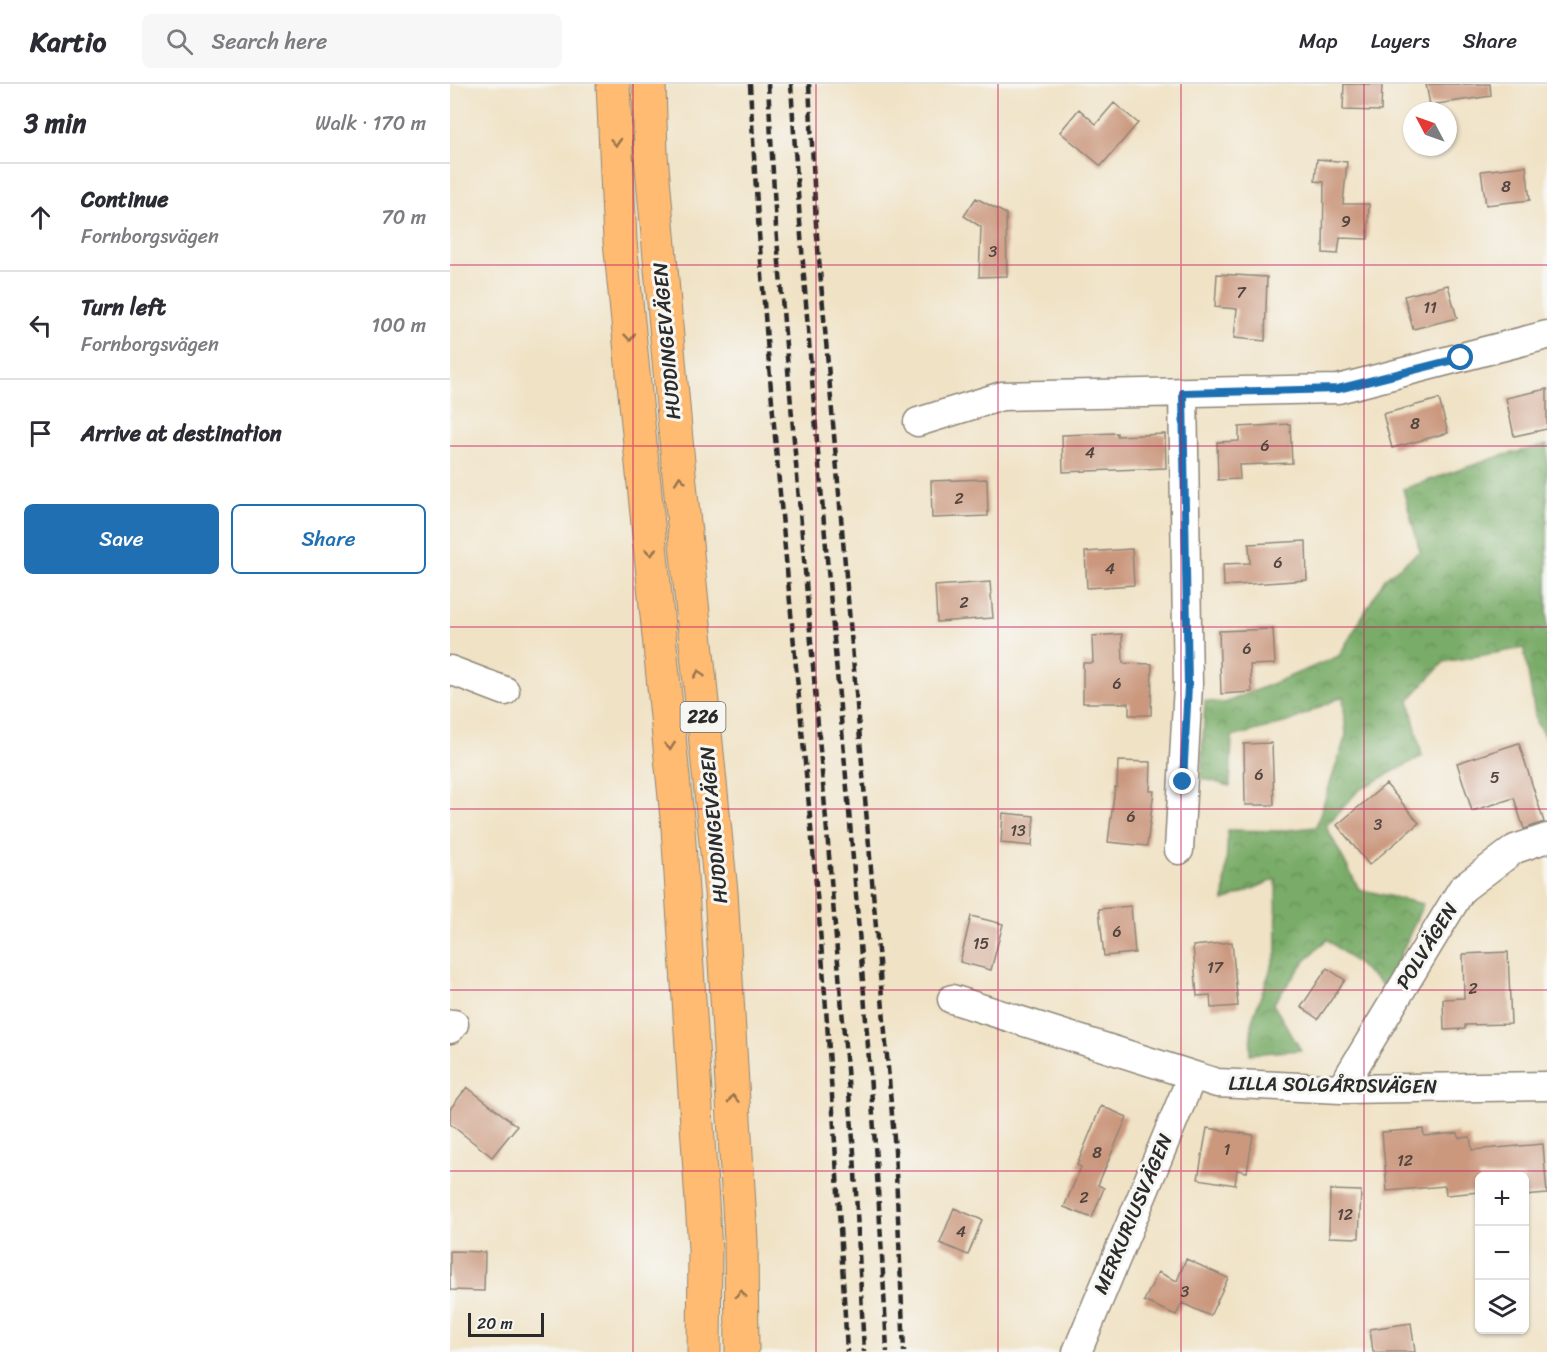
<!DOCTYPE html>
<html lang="en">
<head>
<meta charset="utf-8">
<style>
  :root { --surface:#fff; --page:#f7f7f7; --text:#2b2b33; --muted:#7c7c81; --line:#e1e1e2; --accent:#1f6fb2 }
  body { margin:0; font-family:Sriracha,sans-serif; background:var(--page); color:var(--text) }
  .controls { position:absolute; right:18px; bottom:18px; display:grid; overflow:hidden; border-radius:9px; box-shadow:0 2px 4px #0004 }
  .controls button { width:54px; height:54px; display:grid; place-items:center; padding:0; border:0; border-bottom:2px solid var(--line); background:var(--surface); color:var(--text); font:30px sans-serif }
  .compass { position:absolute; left:953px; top:18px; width:54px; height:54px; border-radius:50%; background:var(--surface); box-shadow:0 2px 4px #0004; rotate:311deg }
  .scale { position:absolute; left:18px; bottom:15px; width:76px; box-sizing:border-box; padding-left:6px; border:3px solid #2b2b2b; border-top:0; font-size:16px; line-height:21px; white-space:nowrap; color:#2b2b2b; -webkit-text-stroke:4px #f6f6f2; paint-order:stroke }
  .stop { position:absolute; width:18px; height:18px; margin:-14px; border:4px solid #1f6fb2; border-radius:50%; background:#fff }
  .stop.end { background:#1f6fb2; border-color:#fff; box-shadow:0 2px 6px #0008 }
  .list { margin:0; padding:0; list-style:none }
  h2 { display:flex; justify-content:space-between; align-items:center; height:78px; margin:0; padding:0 24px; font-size:26px }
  h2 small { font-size:20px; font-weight:400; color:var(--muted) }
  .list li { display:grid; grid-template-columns:39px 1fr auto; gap:18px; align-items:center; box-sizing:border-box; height:108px; padding:0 24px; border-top:2px solid var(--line) }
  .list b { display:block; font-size:22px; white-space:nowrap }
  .list p { margin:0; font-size:20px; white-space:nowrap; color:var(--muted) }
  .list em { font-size:20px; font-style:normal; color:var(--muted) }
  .actions { display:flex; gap:12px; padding:18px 24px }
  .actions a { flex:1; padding:14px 0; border:2px solid var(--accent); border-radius:9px; text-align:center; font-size:21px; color:var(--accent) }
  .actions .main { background:var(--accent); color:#fff }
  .icon { flex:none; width:33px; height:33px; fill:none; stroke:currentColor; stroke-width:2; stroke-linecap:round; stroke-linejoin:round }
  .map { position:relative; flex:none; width:1097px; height:1268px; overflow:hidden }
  header { display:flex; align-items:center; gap:36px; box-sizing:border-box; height:84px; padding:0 30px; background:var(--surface); border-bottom:2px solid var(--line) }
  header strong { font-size:28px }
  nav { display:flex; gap:33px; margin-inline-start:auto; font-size:21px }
  .search { width:420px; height:54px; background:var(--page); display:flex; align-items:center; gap:15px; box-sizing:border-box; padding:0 21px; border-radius:9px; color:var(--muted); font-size:22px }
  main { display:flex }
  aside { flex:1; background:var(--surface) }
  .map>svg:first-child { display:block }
</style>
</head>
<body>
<header>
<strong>Kartio</strong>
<div class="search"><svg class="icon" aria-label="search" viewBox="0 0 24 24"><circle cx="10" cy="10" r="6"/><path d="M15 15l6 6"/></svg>Search here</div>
<nav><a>Map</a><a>Layers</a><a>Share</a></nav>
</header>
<main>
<aside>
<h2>3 min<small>Walk · 170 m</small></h2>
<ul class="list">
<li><svg class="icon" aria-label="ahead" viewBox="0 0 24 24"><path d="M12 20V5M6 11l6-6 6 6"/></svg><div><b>Continue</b><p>Fornborgsvägen</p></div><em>70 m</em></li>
<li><svg class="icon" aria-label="left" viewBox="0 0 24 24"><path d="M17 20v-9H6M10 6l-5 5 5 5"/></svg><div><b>Turn left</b><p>Fornborgsvägen</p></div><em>100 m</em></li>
<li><svg class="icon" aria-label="arrive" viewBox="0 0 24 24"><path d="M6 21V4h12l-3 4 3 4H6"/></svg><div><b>Arrive at destination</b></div></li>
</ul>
<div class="actions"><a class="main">Save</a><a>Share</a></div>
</aside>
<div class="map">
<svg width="1097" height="1268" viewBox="0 0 1097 1268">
  <defs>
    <pattern id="forest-crowns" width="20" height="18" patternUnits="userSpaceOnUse" patternTransform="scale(1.5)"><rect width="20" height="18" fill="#79ac68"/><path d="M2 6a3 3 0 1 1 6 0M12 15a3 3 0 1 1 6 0" fill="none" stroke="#638c56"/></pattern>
  </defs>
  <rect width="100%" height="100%" fill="#f6f6f2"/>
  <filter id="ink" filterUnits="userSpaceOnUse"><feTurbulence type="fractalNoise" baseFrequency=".0167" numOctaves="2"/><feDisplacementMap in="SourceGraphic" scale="12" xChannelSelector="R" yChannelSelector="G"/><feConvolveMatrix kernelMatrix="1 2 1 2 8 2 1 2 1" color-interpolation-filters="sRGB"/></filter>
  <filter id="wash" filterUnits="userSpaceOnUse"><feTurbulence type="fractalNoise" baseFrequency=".008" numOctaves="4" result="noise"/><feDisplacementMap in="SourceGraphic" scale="24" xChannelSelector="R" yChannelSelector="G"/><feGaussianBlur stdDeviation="1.35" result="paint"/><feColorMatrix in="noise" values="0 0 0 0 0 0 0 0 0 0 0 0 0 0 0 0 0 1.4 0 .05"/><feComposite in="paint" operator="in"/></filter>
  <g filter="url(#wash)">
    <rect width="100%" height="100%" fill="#f0e2c5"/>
    <!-- forest -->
    <path fill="url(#forest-crowns)" stroke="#526c4a" stroke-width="1.5" d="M1097 361V656L1086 638 1074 564 994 578 959 616 972 672 909 706 876 742 909 805 973 820 936 904 877 855 855 877 823 920 851 966 800 970 802 936 827 868 826 795 774 817 778 746 828 747 866 743 896 651 893 612 841 637 782 653 780 702 751 694 755 617 775 619 889 572 935 494 970 467 953 405 1050 372Z"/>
    <g id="blocks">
      <!-- building -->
      <path fill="#cb987e" d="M894 0H932L931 27 893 26Z
        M976 0H1040L1041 12 980 21Z
        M664 19 688 39 651 82 610 48 629 25 646 40Z
        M867 75 897 78 893 120H919L918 155 890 154 888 170 873 169 874 98 865 97Z
        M1076 82 1080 116 1036 121 1031 87Z
        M526 114 556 130 557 192 529 193 531 143 514 132Z
        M767 190 817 193 815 257 784 254 787 225 765 223Z
        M998 201 1007 234 963 245 954 212Z
        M1097 305V345L1064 352 1056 314Z
        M989 315 998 349 942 364 933 330Z
        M840 340 842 379 789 381 790 395 768 396 767 358 789 357V343Z
        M667 349V352L715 350 716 384 613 388 612 351Z
        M537 395 538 432 482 434 481 397Z
        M856 457 857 496 774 502 773 480 800 479 799 460Z
        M682 465 684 501 637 504 635 468Z
        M540 498 543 534 487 538 485 502Z
        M823 545 825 580 800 581 802 608 771 610 769 547Z
        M672 550 673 579 702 580 701 631H679V619H633V579H643L642 552Z
        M822 659 824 721H795L794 660Z
        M1069 659 1094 738 1074 745 1064 714 1022 727 1007 679Z
        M668 677 701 678 700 707H704L697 762 658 758 665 703H667Z
        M936 700 969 739 919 781 887 741Z
        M553 729 584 732 582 762 551 759Z
        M681 822 685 869 654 872 649 825Z
        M521 832 553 840 541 886 510 878Z
        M782 858 788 922 761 924 760 911 747 912 743 862Z
        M1058 868 1061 940 1015 941V945L994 946 993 915 1014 914 1013 870Z
        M877 884 895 896 868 935 851 923Z
        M17 1003 67 1042 42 1073 0 1040V1025Z
        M651 1022 677 1033 648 1101 654 1104 642 1134 614 1123 631 1083 627 1081Z
        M757 1044 803 1051 797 1088 787 1086 785 1101 748 1095Z
        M973 1045 974 1052 1008 1049 1009 1054 1020 1053 1022 1066 1093 1060 1097 1110 1074 1112V1092H1029V1108L996 1111 995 1102 937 1107 932 1048Z
        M880 1106 911 1107 909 1154 879 1153Z
        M504 1124 532 1136 518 1171 490 1159Z
        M0 1167 35 1168 34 1207 0 1206Z
        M736 1175 778 1194 760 1232 732 1219 726 1231 694 1217 708 1188 727 1197Z
        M961 1239 965 1268H923L920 1245Z"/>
    </g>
  </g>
  <g filter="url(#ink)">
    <use href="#blocks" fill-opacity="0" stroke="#8e8678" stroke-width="1.5"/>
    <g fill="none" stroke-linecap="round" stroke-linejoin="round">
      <!-- minor casing -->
      <g stroke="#8e8678" stroke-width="31">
        <path id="minor" d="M468 338 552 312 888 305 1097 251
          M0 586 55 607
          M729 766 738 601 733 309
          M502 915 767 999 891 1005 1097 1002
          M0 945 4 940
          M891 1005 1012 805 1065 765 1097 754
          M627 1268 742 992"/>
      </g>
      <!-- major casing -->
      <g stroke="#8e8678" stroke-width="35">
        <path id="major" d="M163 0 170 157 228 744 255 1165 254 1268
          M199 0 201 71 229 390 271 808 291 1157 292 1268"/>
      </g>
      <!-- minor -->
      <use href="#minor" stroke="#fff" stroke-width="28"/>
      <!-- major -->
      <use href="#major" stroke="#ffbb71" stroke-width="33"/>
      <!-- rail -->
      <path stroke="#2b2b2b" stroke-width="4.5" stroke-dasharray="9 4.5" stroke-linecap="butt" d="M300 0C314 279 345 556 369 834 381 979 389 1123 397 1268
        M318 0 326 143 404 1068 414 1268
        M341 0C366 423 417 844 437 1268
        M359 0 366 140 445 1066 454 1268"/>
    </g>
    <!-- one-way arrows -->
    <defs><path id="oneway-chevron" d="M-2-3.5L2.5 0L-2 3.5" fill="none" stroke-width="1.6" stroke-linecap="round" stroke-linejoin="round" transform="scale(1.5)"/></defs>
    <g stroke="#95734e">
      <use href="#oneway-chevron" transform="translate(166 58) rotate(87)"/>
      <use href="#oneway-chevron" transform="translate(180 253) rotate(84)"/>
      <use href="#oneway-chevron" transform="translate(230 396) rotate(-96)"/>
      <use href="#oneway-chevron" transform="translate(201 468) rotate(84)"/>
      <use href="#oneway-chevron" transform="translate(249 590) rotate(-96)"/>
      <use href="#oneway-chevron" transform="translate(220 662) rotate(84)"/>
      <use href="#oneway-chevron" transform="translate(283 1015) rotate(-93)"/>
      <use href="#oneway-chevron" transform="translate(291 1210) rotate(-91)"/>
    </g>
  </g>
  <g fill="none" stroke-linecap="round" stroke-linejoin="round" filter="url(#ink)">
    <!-- route -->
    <path stroke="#1f6fb2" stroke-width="8" d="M733 698 738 601 733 309 888 305 1011 274"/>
  </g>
  <!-- grid -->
  <path fill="none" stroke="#c2185b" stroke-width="1.5" stroke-opacity="0.55" d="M183 0V1268M366 0V1268M548 0V1268M731 0V1268M914 0V1268M0 181H1097M0 362H1097M0 543H1097M0 725H1097M0 906H1097M0 1087H1097"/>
  <g text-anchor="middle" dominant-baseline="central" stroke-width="6" stroke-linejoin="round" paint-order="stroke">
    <!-- number labels -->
    <g font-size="16" fill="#534640">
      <text x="1056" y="102">8</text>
      <text x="896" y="137">9</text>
      <text x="543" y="167">3</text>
      <text x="791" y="208">7</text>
      <text x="980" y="223">11</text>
      <text x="965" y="339">8</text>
      <text x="815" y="361">6</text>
      <text x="640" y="368">4</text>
      <text x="509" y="414">2</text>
      <text x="828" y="478">6</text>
      <text x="660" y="484">4</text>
      <text x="514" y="518">2</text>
      <text x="797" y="564">6</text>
      <text x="667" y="599">6</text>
      <text x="809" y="690">6</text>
      <text x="1045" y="693">5</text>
      <text x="681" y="732">6</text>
      <text x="928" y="740">3</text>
      <text x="568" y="746">13</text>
      <text x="667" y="847">6</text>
      <text x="531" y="859">15</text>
      <text x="765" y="883">17</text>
      <text x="1023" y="904">2</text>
      <text x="777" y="1065">1</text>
      <text x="647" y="1068">8</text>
      <text x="955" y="1076">12</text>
      <text x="634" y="1113">2</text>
      <text x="895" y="1130">12</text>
      <text x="511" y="1147">4</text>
      <text x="735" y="1207">3</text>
    </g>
    <!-- shield labels -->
    <rect fill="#f6f6f2" stroke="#686867" stroke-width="1.5" x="230.5" y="618" width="45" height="30" rx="4.5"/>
    <g font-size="18" font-weight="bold" fill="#2b2b2b">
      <text x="253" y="633">226</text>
    </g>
    <!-- street labels -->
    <g font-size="20" fill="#2b2b2b" stroke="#f6f6f2">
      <text transform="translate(217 257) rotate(-95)">HUDDINGEVÄGEN</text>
      <text transform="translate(264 741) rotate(-95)">HUDDINGEVÄGEN</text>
      <text transform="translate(977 862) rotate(-58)">POLVÄGEN</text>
      <text transform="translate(883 1001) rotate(1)">LILLA SOLGÅRDSVÄGEN</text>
      <text transform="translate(683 1130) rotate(-67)">MERKURIUSVÄGEN</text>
    </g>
  </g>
</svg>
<div class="controls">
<button>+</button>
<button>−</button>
<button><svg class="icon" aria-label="layers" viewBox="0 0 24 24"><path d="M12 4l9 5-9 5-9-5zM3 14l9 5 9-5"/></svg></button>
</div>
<svg class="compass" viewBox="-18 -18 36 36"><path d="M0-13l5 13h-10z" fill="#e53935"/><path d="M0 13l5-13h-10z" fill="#7c7c81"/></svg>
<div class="scale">20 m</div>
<div class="stop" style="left:1011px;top:274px"></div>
<div class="stop end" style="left:733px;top:698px"></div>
</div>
</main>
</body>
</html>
